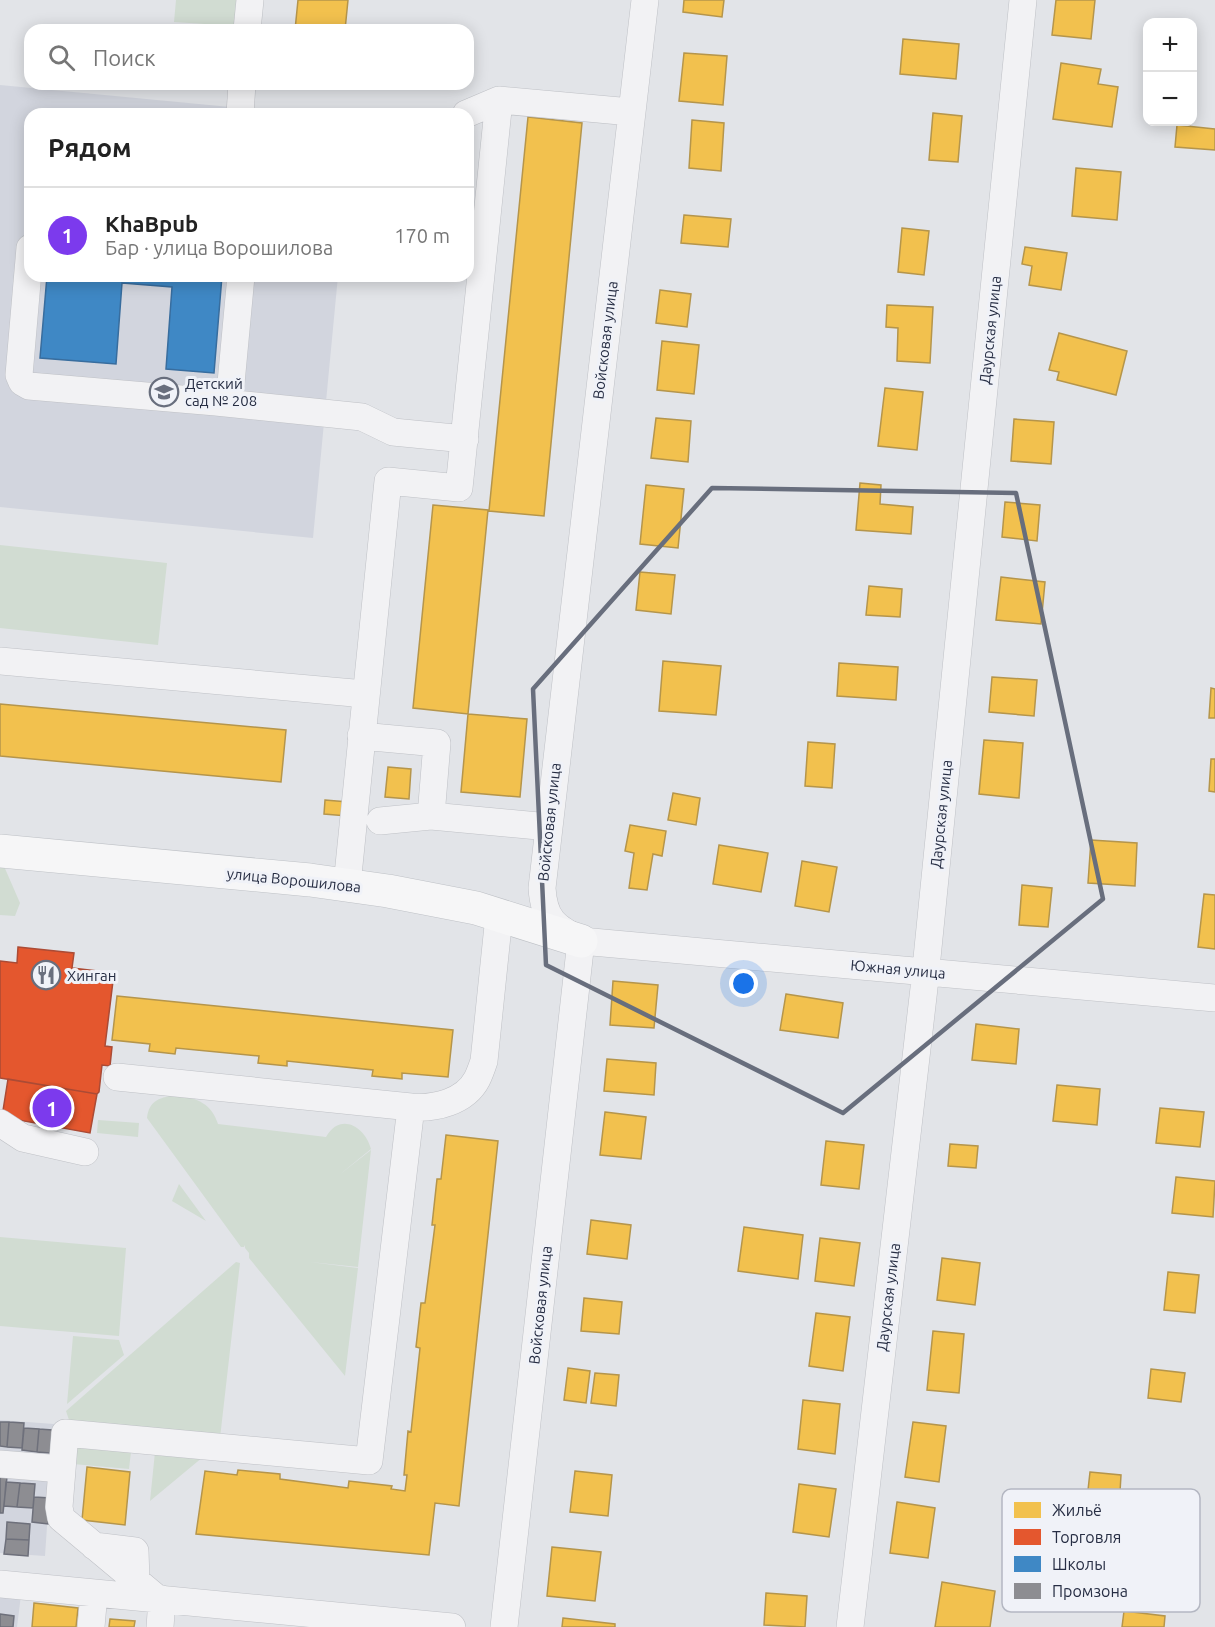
<!DOCTYPE html>
<html lang="ru">
<head>
<meta charset="utf-8">
<style>
  :root { --surface:#fff; --page:#f6f6f6; --text:#222; --muted:#767676; --line:#e0e0e0; --accent:#7c3aed }
  body { margin:0; font-family:Ubuntu,sans-serif; background:var(--page); color:var(--text) }
  .controls { position:absolute; right:18px; top:18px; display:grid; overflow:hidden; border-radius:12px; box-shadow:0 3px 15px #0003 }
  .controls button { width:54px; height:54px; display:grid; place-items:center; padding:0; border:0; border-bottom:2px solid var(--line); background:var(--surface); color:var(--text); font:30px sans-serif }
  .you { position:absolute; left:744px; top:984px; width:21px; height:21px; margin:-15px; border:4px solid #fff; border-radius:50%; background:#1a73e8; box-shadow:0 0 0 9px #1a73e833 }
  .badge { display:grid; place-items:center; width:39px; height:39px; border-radius:50%; background:var(--accent); color:#fff; font-size:20px; font-weight:700 }
  .pin { position:absolute; translate:-50% -50%; border:3px solid #fff; box-shadow:0 2px 6px #0006 }
  .list { margin:0; padding:0; list-style:none }
  h2 { display:flex; justify-content:space-between; align-items:center; height:78px; margin:0; padding:0 24px; font-size:26px }
  h2 small { font-size:20px; font-weight:400; color:var(--muted) }
  .list li { display:grid; grid-template-columns:39px 1fr auto; gap:18px; align-items:center; box-sizing:border-box; height:96px; padding:0 24px; border-top:2px solid var(--line) }
  .list b { display:block; font-size:22px; white-space:nowrap }
  .list p { margin:0; font-size:20px; white-space:nowrap; color:var(--muted) }
  .list em { font-size:20px; font-style:normal; color:var(--muted) }
  .icon { flex:none; width:33px; height:33px; fill:none; stroke:currentColor; stroke-width:2; stroke-linecap:round; stroke-linejoin:round }
  .map { position:relative; flex:none; width:1215px; height:1627px; overflow:hidden }
  .search { position:absolute; background:var(--surface); box-shadow:0 3px 15px #0003; left:24px; top:24px; width:450px; height:66px; display:flex; align-items:center; gap:15px; box-sizing:border-box; padding:0 21px; border-radius:18px; color:var(--muted); font-size:22px }
  .panel { position:absolute; background:var(--surface); box-shadow:0 3px 15px #0003; left:24px; top:108px; width:450px; height:174px; border-radius:18px }
  .map>svg:first-child { display:block }
</style>
</head>
<body>
<div class="map">
<svg width="1215" height="1627" viewBox="0 0 1215 1627">
  <rect width="100%" height="100%" fill="#e2e4e8"/>
  <!-- built -->
  <path fill="#d2d5de" d="M0 85 230 107V114H30V276H338L313 538 0 507Z
    M0 1420 54 1424 45 1556 0 1553Z
    M0 1593 21 1595 17 1627H0Z"/>
  <!-- green -->
  <path fill="#d1dcd2" d="M176 0H236L235 26 174 22Z
    M0 545 167 563 158 645 0 628Z
    M0 857 20 903 15 916 0 915Z
    M177 1095C197 1098 212 1104 218 1124L326 1137C340 1112 365 1126 371 1149L339 1175 371 1150 358 1267 310 1262 358 1268 345 1376 249 1258V1253L245 1248V1245L244 1247H241L147 1118C149 1100 161 1097 177 1095Z
    M98 1120 139 1123 138 1137 97 1133Z
    M179 1184 206 1221 172 1201Z
    M0 1237 126 1248 119 1336 0 1326Z
    M236 1262 240 1263 220 1438 69 1420 66 1411Z
    M73 1336 119 1340 124 1355 67 1404Z
    M64 1446 131 1452 129 1469 62 1463Z
    M155 1452 203 1457 150 1501Z"/>
  <!-- homes -->
  <path fill="#f2c14e" stroke="#b5954b" stroke-width="1.5" d="M298 0H348L345 30H295Z
    M684 0H724L722 17 683 12Z
    M1056 0H1095L1091 39 1052 35Z
    M903 39 959 44 956 79 900 74Z
    M684 53 727 56 723 105 679 101Z
    M1061 63 1101 69 1098 84 1118 87 1112 127 1053 119Z
    M933 113 962 116 958 162 929 160Z
    M528 117 582 123 544 516 489 511Z
    M692 120 724 123 721 171 689 168Z
    M1177 125 1215 129V150L1175 147Z
    M1076 168 1121 172 1117 220 1072 216Z
    M684 215 731 219 728 247 681 243Z
    M902 228 929 231 924 275 898 272Z
    M1025 247 1067 253 1061 290 1029 285 1032 266 1022 264Z
    M660 290 691 294 687 327 656 323Z
    M887 305 933 307 930 363 897 361 898 328 886 327Z
    M1059 333 1127 351 1116 395 1057 380 1059 372 1049 370Z
    M662 341 699 345 694 394 657 390Z
    M885 388 923 392 917 450 878 446Z
    M656 418 691 421 688 462 651 458Z
    M1014 419 1054 422 1051 464 1011 461Z
    M860 483 881 485 880 504 913 507 911 534 856 530Z
    M646 485 684 489 678 548 640 544Z
    M1005 502 1040 505 1037 541 1002 537Z
    M433 505 488 510 468 714 413 708Z
    M640 572 675 575 671 614 636 610Z
    M1001 577 1045 582 1041 624 996 620Z
    M869 586 902 589 900 617 866 615Z
    M663 661 721 666 716 715 659 711Z
    M839 663 898 667 896 700 837 696Z
    M992 677 1037 680 1034 716 989 712Z
    M1211 688 1215 689V718H1209Z
    M0 704 286 730 281 782 0 756Z
    M468 714 527 719 520 797 461 792Z
    M984 740 1023 743 1019 798 979 794Z
    M808 742 835 744 832 788 805 786Z
    M1211 759H1215V792L1209 791Z
    M388 767 411 769 409 799 385 797Z
    M673 793 700 798 696 825 668 820Z
    M325 800 348 802 347 816 324 814Z
    M630 825 666 831 662 856 653 854 647 890 629 888 634 853 625 851Z
    M1091 840 1137 843 1135 886 1088 883Z
    M719 845 768 853 761 892 713 884Z
    M802 861 837 867 829 912 795 906Z
    M1022 885 1052 888 1048 927 1019 925Z
    M1204 894 1215 895V949L1198 947Z
    M613 981 658 985 654 1028 610 1025Z
    M786 994 843 1003 838 1038 780 1030Z
    M117 996 453 1030 448 1077 402 1073V1079L372 1076 373 1070 287 1061V1066L258 1063 259 1056 176 1048 175 1054 149 1051 150 1044 112 1040Z
    M976 1024 1019 1029 1016 1064 972 1060Z
    M607 1059 656 1063 654 1095 604 1091Z
    M1057 1085 1100 1089 1097 1125 1053 1121Z
    M1160 1108 1204 1112 1200 1147 1156 1143Z
    M605 1112 646 1117 641 1159 600 1155Z
    M446 1135 498 1141 459 1506 435 1503 429 1555 196 1534 205 1471 237 1475 238 1470 280 1474V1479L348 1488 349 1481 392 1486 391 1489 405 1491 407 1475H404L408 1431 411 1432 420 1348 416 1347 421 1303H425L435 1225H432L437 1179H441Z
    M826 1141 864 1145 859 1189 821 1185Z
    M950 1144 978 1146 976 1168 948 1166Z
    M1176 1177 1215 1181 1213 1217 1172 1213Z
    M591 1220 631 1225 627 1259 587 1254Z
    M744 1227 803 1235 798 1279 738 1271Z
    M820 1238 860 1243 854 1286 815 1281Z
    M942 1258 980 1263 975 1305 937 1300Z
    M1168 1272 1199 1275 1195 1313 1164 1310Z
    M584 1298 622 1302 619 1334 581 1331Z
    M816 1313 850 1317 843 1371 809 1366Z
    M933 1331 964 1334 959 1393 927 1390Z
    M568 1368 590 1371 586 1403 564 1400Z
    M1151 1369 1185 1373 1181 1402 1148 1398Z
    M595 1373 619 1375 616 1406 591 1403Z
    M803 1400 840 1404 835 1454 798 1449Z
    M913 1422 946 1426 939 1482 905 1477Z
    M87 1467 130 1472 125 1525 82 1520Z
    M575 1471 612 1475 608 1516 570 1512Z
    M1090 1472 1121 1475 1120 1492 1088 1490Z
    M799 1484 836 1489 829 1537 793 1532Z
    M897 1502 935 1508 928 1558 890 1553Z
    M552 1547 601 1552 595 1601 547 1596Z
    M942 1582 995 1591 990 1627H935Z
    M766 1593 807 1596 805 1627 764 1625Z
    M34 1603 78 1608 76 1627H32Z
    M1124 1611 1165 1616 1164 1627H1122Z
    M563 1618 615 1624V1627H562Z
    M110 1619 135 1621 134 1627H109Z"/>
  <!-- shops -->
  <path fill="#e4572e" stroke="#ab4b35" stroke-width="1.5" d="M18 947 74 953 72 968 114 973 105 1046 112 1047 110 1066 102 1065 99 1092 97 1094 0 1078V961L17 963Z
    M8 1079 97 1094 90 1133 2 1117Z"/>
  <!-- schools -->
  <path fill="#3f88c5" stroke="#386d9e" stroke-width="1.5" d="M47 276H222L214 373 166 369 172 287 122 283 116 364 40 358Z"/>
  <!-- industry -->
  <path fill="#8d8d92" stroke="#6e707b" stroke-width="1.5" d="M0 1422H9L7 1447 0 1446Z
    M9 1422 24 1423 22 1448 7 1447Z
    M24 1428 39 1429 37 1452 22 1450Z
    M39 1429 52 1430 50 1453 37 1452Z
    M0 1477H7L3 1513H0Z
    M6 1482 20 1483 17 1507 4 1506Z
    M20 1483 35 1484 33 1508 17 1507Z
    M34 1497 50 1498 48 1524 32 1522Z
    M7 1522 30 1524 29 1540 6 1539Z
    M6 1539 29 1540 28 1556 4 1554Z
    M0 1614 14 1616 13 1627H0Z"/>
  <g fill="none" stroke-linecap="round" stroke-linejoin="round">
    <!-- minor casing -->
    <g stroke="#bfc1c6" stroke-width="28">
      <path id="minor" d="M247 30 250 0
        M499 100 631 112
        M240 114 242 84
        M30 248 19 375 22 382 29 386 216 402 225 396 231 383 241 276
        M216 402 362 417 393 432 465 439
        M0 661 365 694
        M361 736 437 743 431 816 549 827
        M380 821 431 816
        M347 885 388 481 459 488 499 100 466 114
        M581 941 1215 998
        M117 1077 411 1107
        M0 1123 23 1138 85 1152
        M0 1464 62 1469
        M94 1546 135 1551 136 1581
        M0 1584 452 1627
        M158 1599 61 1518 59 1507 65 1433 369 1461 411 1107C435 1109 465 1102 477 1079 480 1073 482 1067 484 1061L499 916
        M91 1627 94 1593
        M160 1627 162 1599
        M504 1627 581 941C555 927 544 920 542 888L645 0
        M850 1627 924 988 1023 0"/>
    </g>
    <!-- major casing -->
    <g stroke="#bec1c6" stroke-width="34">
      <path id="major" d="M0 851 310 880 388 891 476 908 581 941"/>
    </g>
    <!-- minor -->
    <use href="#minor" stroke="#f2f2f4" stroke-width="27"/>
    <!-- major -->
    <use href="#major" stroke="#f6f6f7" stroke-width="33"/>
  </g>
  <!-- marked area -->
  <path fill="none" stroke="#686e7d" stroke-width="4.5" stroke-linejoin="round" d="M712 488 1016 493 1103 899 843 1113 546 965 533 689Z"/>
  <!-- icons -->
  <defs>
    <g id="school-ring" transform="scale(1.5)"><circle r="9.5" fill="#f0f2f8" stroke="#686e7d" stroke-width="1.5"/><path d="M0-5L7-2L0 1L-7-2ZM-4 1L0 2.5L4 1V4Q0 6-4 4Z" fill="#686e7d"/></g>
    <g id="restaurant-ring" transform="scale(1.5)"><circle r="9.5" fill="#f0f2f8" stroke="#686e7d" stroke-width="1.5"/><path d="M-5-6h1v4h1v-4h1v4h1v-4h1v5L-1.5 .5V6h-2V.5L-5-1ZM5-6V6H3V1.5H1.5Q1.5-4 5-6Z" fill="#686e7d"/></g>
  </defs>
  <g fill-rule="evenodd">
    <use href="#school-ring" x="164" y="392"/>
    <use href="#restaurant-ring" x="46" y="975"/>
  </g>
  <g text-anchor="middle" dominant-baseline="central" stroke-width="6" stroke-linejoin="round" paint-order="stroke">
    <!-- street labels -->
    <g font-size="15" fill="#272e44" stroke="#f0f2f8">
      <text transform="translate(990 330) rotate(-84)">Даурская улица</text>
      <text transform="translate(605 340) rotate(-83)">Войсковая улица</text>
      <text transform="translate(941 814) rotate(-84)">Даурская улица</text>
      <text transform="translate(549 822) rotate(-84)">Войсковая улица</text>
      <text transform="translate(294 880) rotate(6)">улица Ворошилова</text>
      <text transform="translate(898 969) rotate(5)">Южная улица</text>
      <text transform="translate(888 1297) rotate(-83)">Даурская улица</text>
      <text transform="translate(540 1305) rotate(-84)">Войсковая улица</text>
    </g>
    <!-- poi labels -->
    <g font-size="15" fill="#272e44" stroke="#f0f2f8" text-anchor="start">
      <text x="185" y="383">Детский<tspan x="185" dy="17">сад № 208</tspan></text>
      <text x="67" y="975">Хинган</text>
    </g>
  </g>
  <!-- legend -->
  <rect x="1002" y="1489" width="198" height="123" rx="9" fill="#f0f2f8" stroke="#b4b7c2" stroke-width="1.5"/>
  <rect x="1014" y="1502" width="27" height="16" fill="#f2c14e"/>
  <rect x="1014" y="1529" width="27" height="16" fill="#e4572e"/>
  <rect x="1014" y="1556" width="27" height="16" fill="#3f88c5"/>
  <rect x="1014" y="1583" width="27" height="16" fill="#8d8d92"/>
  <g font-size="16" fill="#272e44">
    <text x="1052" y="1516">Жильё</text>
    <text x="1052" y="1543">Торговля</text>
    <text x="1052" y="1570">Школы</text>
    <text x="1052" y="1597">Промзона</text>
  </g>
</svg>
<div class="controls">
<button>+</button>
<button>−</button>
</div>
<div class="you"></div>
<div class="pin badge" style="left:52px;top:1108px">1</div>
<div class="search"><svg class="icon" aria-label="search" viewBox="0 0 24 24"><circle cx="10" cy="10" r="6"/><path d="M15 15l6 6"/></svg>Поиск</div>
<section class="panel">
<h2>Рядом<small></small></h2>
<ul class="list">
<li><span class="badge">1</span><div><b>KhaBpub</b><p>Бар · улица Ворошилова</p></div><em>170 m</em></li>
</ul>
</section>
</div>
</body>
</html>
